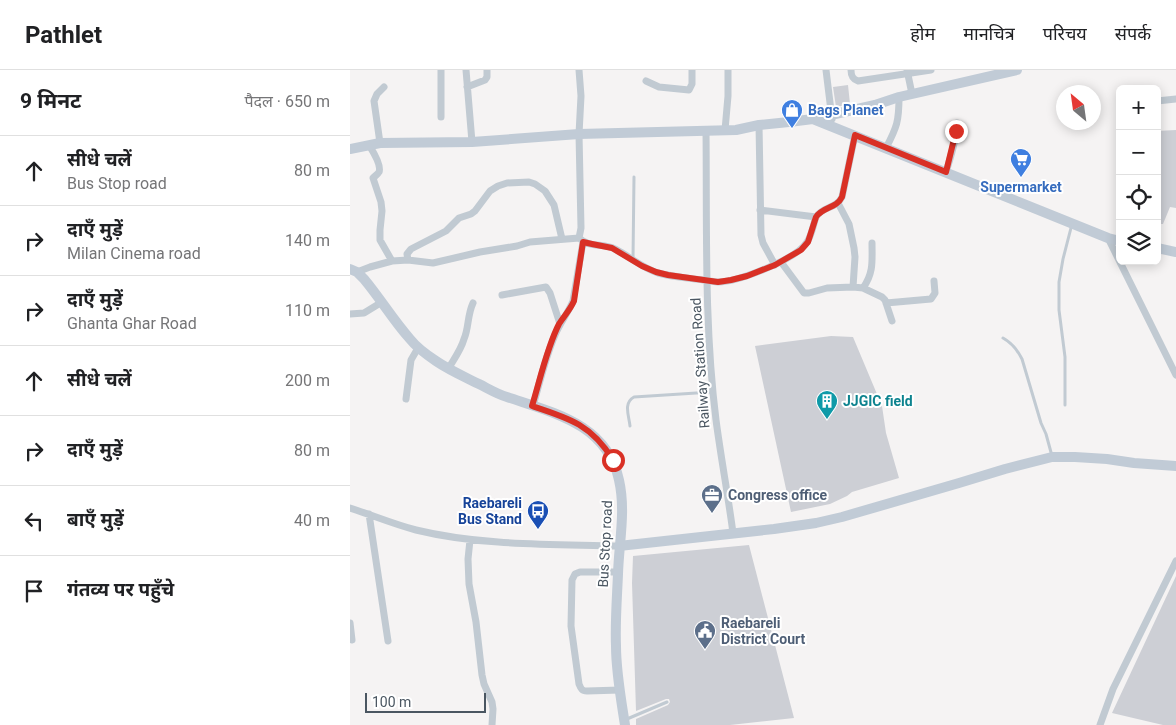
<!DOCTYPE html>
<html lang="hi">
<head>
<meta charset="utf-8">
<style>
  :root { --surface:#fff; --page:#f6f6f6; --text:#202124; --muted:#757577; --line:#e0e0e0 }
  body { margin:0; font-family:Roboto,"Noto Sans Devanagari",sans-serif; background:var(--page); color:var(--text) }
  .controls { position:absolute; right:15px; top:15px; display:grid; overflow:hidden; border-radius:8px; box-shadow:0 2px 12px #0003 }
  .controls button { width:45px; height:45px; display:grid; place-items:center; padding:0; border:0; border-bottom:1px solid var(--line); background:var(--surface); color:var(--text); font:25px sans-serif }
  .compass { position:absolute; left:706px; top:15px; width:45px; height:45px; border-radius:50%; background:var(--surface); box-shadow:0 2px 12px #0003; rotate:331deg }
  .scale { position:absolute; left:15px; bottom:12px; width:121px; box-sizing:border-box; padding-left:5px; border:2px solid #4a5661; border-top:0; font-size:14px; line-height:18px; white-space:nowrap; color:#4a5661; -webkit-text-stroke:4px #fff; paint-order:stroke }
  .stop { position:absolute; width:15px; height:15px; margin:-11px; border:4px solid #d93025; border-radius:50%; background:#fff }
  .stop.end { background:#d93025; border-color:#fff; box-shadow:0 1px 5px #0008 }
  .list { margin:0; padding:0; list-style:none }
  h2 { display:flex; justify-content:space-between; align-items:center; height:65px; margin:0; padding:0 20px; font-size:21px }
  h2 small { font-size:16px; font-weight:400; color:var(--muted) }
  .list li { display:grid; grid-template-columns:32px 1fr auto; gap:15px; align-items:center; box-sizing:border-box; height:70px; padding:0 20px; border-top:1px solid var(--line) }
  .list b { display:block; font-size:19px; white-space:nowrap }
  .list p { margin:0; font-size:16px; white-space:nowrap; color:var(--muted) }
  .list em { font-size:16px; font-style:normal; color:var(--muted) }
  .icon { flex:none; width:28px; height:28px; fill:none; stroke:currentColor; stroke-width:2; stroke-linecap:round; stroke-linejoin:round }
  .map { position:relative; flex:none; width:826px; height:655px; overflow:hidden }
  header { display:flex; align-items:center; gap:30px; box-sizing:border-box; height:70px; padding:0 25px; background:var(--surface); border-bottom:1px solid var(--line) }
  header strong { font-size:24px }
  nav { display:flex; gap:28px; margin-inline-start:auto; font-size:18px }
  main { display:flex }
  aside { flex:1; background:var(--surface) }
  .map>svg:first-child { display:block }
</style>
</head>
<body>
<header>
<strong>Pathlet</strong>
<nav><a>होम</a><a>मानचित्र</a><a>परिचय</a><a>संपर्क</a></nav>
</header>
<main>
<aside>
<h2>9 मिनट<small>पैदल · 650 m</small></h2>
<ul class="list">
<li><svg class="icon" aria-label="ahead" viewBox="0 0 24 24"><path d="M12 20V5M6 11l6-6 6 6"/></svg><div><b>सीधे चलें</b><p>Bus Stop road</p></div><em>80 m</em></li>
<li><svg class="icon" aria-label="right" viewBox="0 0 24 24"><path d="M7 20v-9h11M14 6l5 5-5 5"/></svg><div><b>दाएँ मुड़ें</b><p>Milan Cinema road</p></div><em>140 m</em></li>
<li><svg class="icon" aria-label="right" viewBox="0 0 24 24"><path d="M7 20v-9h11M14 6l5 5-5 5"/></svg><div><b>दाएँ मुड़ें</b><p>Ghanta Ghar Road</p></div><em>110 m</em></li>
<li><svg class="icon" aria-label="ahead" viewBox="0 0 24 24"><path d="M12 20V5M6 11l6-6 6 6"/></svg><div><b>सीधे चलें</b></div><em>200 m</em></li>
<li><svg class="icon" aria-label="right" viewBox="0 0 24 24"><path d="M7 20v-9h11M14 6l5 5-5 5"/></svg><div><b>दाएँ मुड़ें</b></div><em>80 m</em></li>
<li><svg class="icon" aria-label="left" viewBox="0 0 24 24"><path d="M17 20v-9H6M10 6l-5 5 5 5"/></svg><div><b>बाएँ मुड़ें</b></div><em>40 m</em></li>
<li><svg class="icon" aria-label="arrive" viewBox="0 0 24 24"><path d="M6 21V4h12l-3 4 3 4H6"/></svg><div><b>गंतव्य पर पहुँचे</b></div></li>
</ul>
</aside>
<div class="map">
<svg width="826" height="655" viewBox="0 0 826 655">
  <rect width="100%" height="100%" fill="#f5f3f3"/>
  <!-- building -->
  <path fill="#cdcfd5" d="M498 15 500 34 486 37 483 17Z
    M826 60V138L820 137 813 154H807V61Z
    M481 266 503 267 532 336 536 363 549 408 502 422 497 426 480 434 441 442 405 276Z
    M399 475 444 648 380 655H286V649L318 635 320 632 319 629H316L286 641 282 513 283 486Z
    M826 506V655H813L762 643Z"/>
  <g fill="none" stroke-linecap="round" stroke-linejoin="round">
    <!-- lane -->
    <path stroke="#c1cad2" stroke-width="3" d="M283 189 284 107
      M653 268C662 273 667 279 672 289L691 353 696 364 702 386
      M715 335V287L709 240V212L713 189 722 154
      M280 356C279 346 273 333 284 327L362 322
      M277 649 317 632"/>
    <!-- street -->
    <path stroke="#c1cad2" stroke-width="7" d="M116 0 122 72
      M476 0 482 49
      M501 0C501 5 502 9 508 11L581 0
      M557 0 562 24
      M296 11 309 17 339 20 342 14V0
      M117 17 135 10 137 7V0
      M807 31 826 29
      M91 47V0
      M409 55 411 165 413 173 425 195
      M356 60C357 156 354 254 366 350 371 388 378 425 383 463
      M375 60 378 26V0
      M30 73 24 31 27 24 34 17
      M19 75C22 80 32 95 29 102 28 104 25 106 23 108L31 132 32 141 30 160V170L42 191
      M536 78C547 57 549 51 549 27
      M596 102C601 86 606 70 607 53
      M488 133 499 154 504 178 505 187 503 217
      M410 140 466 147
      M229 168C239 178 254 173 265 179 279 186 292 198 308 203 323 207 338 208 353 210 358 210 364 212 368 212 388 212 447 189 457 172 462 165 463 155 466 147 473 136 486 139 492 127L505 65
      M758 168 826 305
      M58 190 57 184 61 179 96 161 109 148 121 144 125 141 140 121 148 116 157 113 179 112 185 114 195 121 204 135 212 169
      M431 192 454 223H459L477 218 503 217 513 218 532 227 535 230 542 251
      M7 202 20 197 42 191 58 190 83 193 130 182 167 176 180 172 229 168 231 158 229 64 231 26 229 0
      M513 218C524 203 522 190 522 173
      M152 225 196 217 200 223 210 254
      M536 233 581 229 585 223 584 211
      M0 244 14 243 32 232
      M98 299C104 289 111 280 114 269 119 258 117 246 123 233
      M56 329 61 290 68 278
      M183 336C190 312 195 288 205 265 210 253 218 243 223 231L233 172
      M0 438C22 445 43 454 66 460 132 476 201 474 269 476
      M19 444 38 571
      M120 470 118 489 119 514 126 552 132 605 134 614 142 632 143 639 142 655
      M268 502H230L225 504 222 510 221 556 229 614C231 619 232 621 237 621L270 620
      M0 553 2 570
      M750 655 763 619 826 491"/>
    <!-- secondary -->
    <path stroke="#c1cbd6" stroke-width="10" d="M463 49 525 35 549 27 667 0
      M0 79 30 73 122 72 229 64 386 60 409 55 439 52 463 49 758 168 770 171
      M807 178 826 182
      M0 199 7 202 14 209C30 228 43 250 60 269 67 278 77 285 86 291 99 300 115 307 129 314 139 319 147 324 157 327 204 343 257 354 269 410 276 441 269 472 268 504 267 528 265 552 266 576 266 602 271 629 275 655
      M269 476 424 459 466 453 492 447 609 413 655 399 702 387H725L757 389 784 393 826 396"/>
  </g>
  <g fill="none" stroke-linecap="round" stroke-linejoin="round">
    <!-- route -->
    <path stroke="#d93025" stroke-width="6" d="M263 390C242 355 219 348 182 336 190 310 197 277 209 254 214 246 220 240 224 231L233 172 242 174 262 178 292 196 306 202 318 205 368 212 381 210 397 206 425 195 451 180 458 172 466 147C473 136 486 139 492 127L505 65 596 102 606 61"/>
  </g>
  <!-- icons -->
  <defs>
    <g id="shop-pin" transform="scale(1.125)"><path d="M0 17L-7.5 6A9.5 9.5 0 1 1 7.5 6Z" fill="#3f7fe0" stroke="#fff"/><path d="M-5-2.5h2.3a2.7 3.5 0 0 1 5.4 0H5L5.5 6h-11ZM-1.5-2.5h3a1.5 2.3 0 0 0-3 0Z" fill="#fff"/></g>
    <g id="supermarket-pin" transform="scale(1.125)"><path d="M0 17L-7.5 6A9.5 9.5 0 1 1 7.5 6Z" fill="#3f7fe0" stroke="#fff"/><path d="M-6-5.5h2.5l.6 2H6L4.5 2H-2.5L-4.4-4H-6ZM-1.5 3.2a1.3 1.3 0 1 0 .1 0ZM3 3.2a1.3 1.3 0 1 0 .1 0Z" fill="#fff"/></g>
    <g id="building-pin" transform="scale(1.125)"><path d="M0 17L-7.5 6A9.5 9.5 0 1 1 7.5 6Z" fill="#0f9aa8" stroke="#fff"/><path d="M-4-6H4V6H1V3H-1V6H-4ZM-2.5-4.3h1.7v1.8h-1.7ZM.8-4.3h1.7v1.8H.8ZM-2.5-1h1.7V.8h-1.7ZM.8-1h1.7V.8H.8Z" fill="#fff"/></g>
    <g id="office-pin" transform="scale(1.125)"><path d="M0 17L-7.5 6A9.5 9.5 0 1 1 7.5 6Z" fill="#5c6f8a" stroke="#fff"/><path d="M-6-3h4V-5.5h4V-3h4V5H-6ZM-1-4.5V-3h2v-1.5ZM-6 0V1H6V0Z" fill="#fff"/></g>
    <g id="bus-pin" transform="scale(1.125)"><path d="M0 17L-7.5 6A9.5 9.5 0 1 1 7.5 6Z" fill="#1a4fb4" stroke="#fff"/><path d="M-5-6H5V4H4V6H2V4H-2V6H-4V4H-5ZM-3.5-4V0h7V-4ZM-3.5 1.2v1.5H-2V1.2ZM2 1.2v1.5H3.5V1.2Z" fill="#fff"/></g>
    <g id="civic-pin" transform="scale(1.125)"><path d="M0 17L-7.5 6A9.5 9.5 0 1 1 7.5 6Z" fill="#5c6f8a" stroke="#fff"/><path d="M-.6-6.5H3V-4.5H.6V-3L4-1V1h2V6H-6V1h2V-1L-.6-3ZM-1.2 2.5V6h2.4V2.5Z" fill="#fff"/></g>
  </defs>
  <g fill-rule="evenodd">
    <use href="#shop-pin" x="442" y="40"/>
    <use href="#supermarket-pin" x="671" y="89"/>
    <use href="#building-pin" x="477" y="331"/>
    <use href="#office-pin" x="362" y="425"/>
    <use href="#bus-pin" x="188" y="441"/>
    <use href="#civic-pin" x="355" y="561"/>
  </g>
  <g text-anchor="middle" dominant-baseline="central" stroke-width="4" stroke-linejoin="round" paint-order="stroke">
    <!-- shop labels -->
    <g font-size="14" font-weight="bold" fill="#366cbe" stroke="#fff" text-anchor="start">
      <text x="458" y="40">Bags Planet</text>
      <text x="671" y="117" text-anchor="middle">Supermarket</text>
    </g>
    <!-- street labels -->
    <g font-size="14" fill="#4a5661" stroke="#fff">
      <text transform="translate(350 293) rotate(-94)">Railway Station Road</text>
      <text transform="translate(255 474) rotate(-87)">Bus Stop road</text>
    </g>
    <!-- culture labels -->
    <g font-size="14" font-weight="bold" fill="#0d838f" stroke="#fff" text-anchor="start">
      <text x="493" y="331">JJGIC field</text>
    </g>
    <!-- service labels -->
    <g font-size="14" font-weight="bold" fill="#4e5e75" stroke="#fff" text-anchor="start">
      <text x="378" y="425">Congress office</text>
      <text x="371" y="553">Raebareli<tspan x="371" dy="16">District Court</tspan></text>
    </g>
    <!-- transit labels -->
    <g font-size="14" font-weight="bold" fill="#164399" stroke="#fff" text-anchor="end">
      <text x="172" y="433">Raebareli<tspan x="172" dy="16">Bus Stand</tspan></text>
    </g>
  </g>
</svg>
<div class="controls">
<button>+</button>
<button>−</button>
<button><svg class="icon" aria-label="locate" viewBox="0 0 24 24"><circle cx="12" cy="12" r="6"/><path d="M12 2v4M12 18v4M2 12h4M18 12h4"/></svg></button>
<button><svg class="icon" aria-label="layers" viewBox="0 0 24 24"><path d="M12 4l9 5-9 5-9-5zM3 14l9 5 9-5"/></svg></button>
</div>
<svg class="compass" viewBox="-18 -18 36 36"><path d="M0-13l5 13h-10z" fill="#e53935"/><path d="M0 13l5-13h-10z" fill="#757577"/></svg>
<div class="scale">100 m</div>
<div class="stop" style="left:263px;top:390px"></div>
<div class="stop end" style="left:606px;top:61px"></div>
</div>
</main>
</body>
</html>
